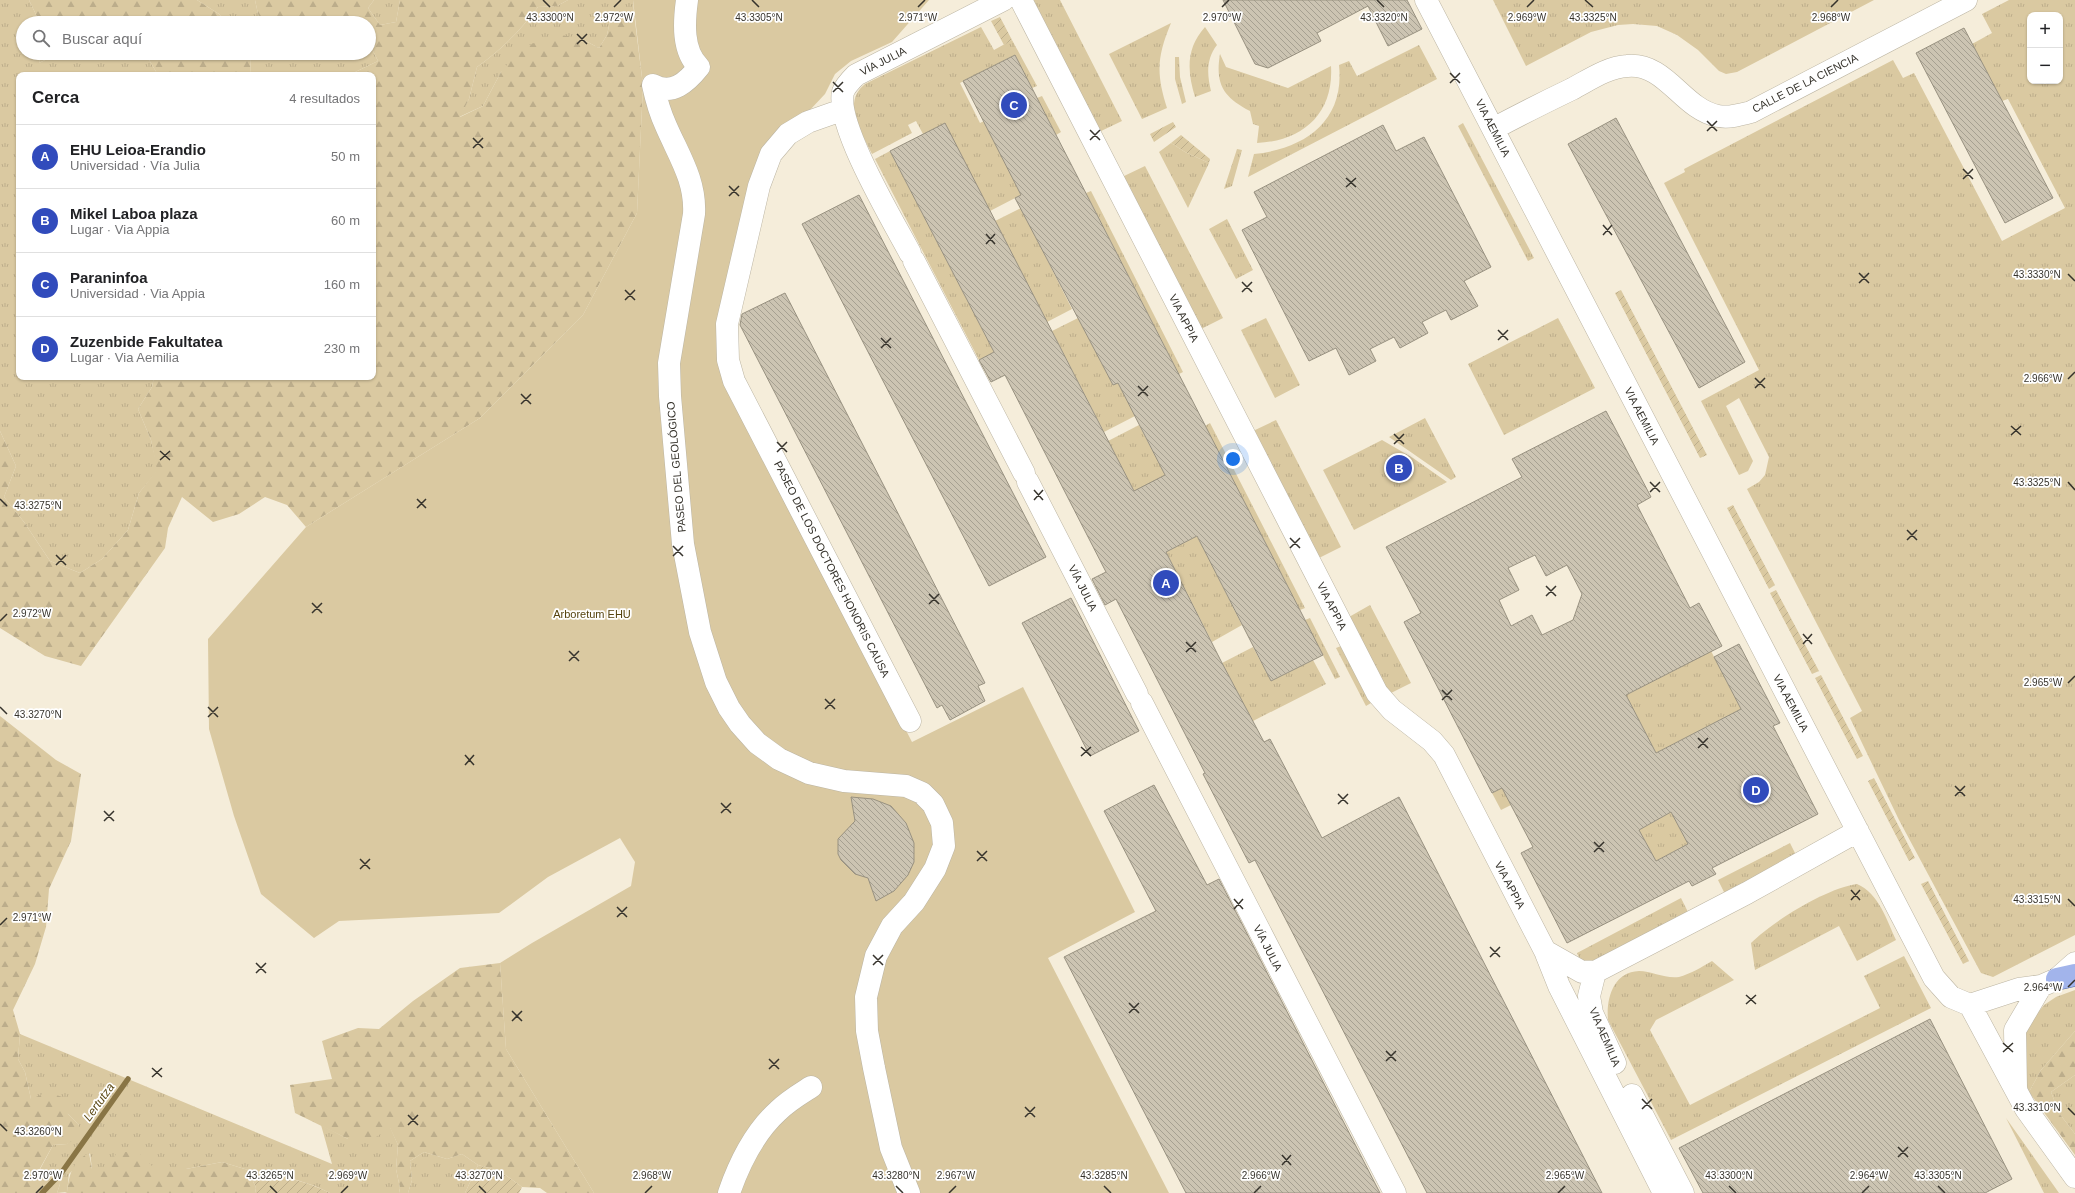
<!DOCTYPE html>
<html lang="es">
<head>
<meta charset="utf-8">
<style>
  :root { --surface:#fff; --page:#f6f6f6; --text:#202124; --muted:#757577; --line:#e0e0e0; --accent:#314bbc }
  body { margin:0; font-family:Helvetica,sans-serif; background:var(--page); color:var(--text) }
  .controls { position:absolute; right:12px; top:12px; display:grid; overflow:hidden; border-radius:8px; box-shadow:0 1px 3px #0004 }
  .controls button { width:36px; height:36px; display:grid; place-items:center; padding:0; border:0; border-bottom:1px solid var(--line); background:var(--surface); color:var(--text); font:20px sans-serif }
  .you { position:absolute; left:1233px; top:459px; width:14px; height:14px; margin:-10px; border:3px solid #fff; border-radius:50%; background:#1a73e8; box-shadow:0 0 0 6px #1a73e833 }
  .badge { display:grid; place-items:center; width:26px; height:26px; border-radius:50%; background:var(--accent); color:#fff; font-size:13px; font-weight:700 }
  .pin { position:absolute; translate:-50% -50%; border:2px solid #fff; box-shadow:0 1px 4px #0006 }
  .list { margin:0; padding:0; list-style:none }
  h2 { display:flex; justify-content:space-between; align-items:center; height:52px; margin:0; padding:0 16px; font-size:17px }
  h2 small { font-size:13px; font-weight:400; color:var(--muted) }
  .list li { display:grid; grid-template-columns:26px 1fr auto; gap:12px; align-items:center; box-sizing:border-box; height:64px; padding:0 16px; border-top:1px solid var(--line) }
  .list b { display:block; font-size:15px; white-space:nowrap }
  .list p { margin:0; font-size:13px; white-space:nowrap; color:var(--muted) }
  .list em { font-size:13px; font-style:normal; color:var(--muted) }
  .icon { flex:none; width:22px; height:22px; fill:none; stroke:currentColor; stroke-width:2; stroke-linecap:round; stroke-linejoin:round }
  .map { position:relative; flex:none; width:2075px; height:1193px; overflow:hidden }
  .search { position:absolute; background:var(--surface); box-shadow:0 1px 3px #0004; left:16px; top:16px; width:360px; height:44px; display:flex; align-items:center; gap:10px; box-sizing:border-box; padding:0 14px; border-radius:22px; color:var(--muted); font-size:15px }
  .panel { position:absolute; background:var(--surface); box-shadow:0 1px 3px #0004; left:16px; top:72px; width:360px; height:308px; border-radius:8px }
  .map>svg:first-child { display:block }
</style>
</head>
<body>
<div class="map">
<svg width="2075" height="1193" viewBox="0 0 2075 1193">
  <defs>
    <pattern id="grass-tufts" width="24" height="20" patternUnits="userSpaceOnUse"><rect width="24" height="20" fill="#dac9a1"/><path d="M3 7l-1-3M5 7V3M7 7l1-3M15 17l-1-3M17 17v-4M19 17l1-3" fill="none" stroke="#bcad8b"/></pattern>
    <pattern id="forest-firs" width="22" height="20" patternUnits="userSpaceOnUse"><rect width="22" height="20" fill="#dac9a1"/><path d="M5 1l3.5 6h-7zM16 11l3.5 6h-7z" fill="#bcad8b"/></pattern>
    <pattern id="garden-furrows" width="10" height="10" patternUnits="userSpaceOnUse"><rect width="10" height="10" fill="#dac9a1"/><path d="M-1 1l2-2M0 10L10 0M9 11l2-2" fill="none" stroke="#bcad8b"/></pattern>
    <pattern id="building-back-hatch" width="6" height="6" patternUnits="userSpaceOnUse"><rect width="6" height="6" fill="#ccc4b2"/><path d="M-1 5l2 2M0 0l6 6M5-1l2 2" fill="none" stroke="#a6a091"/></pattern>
  </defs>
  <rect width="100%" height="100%" fill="#f5edda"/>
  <!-- grass -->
  <path fill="url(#grass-tufts)" fill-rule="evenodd" d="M0 0H29L40 23H23V53H40L39 63 57 54 90 58 93 53H145L158 75H19V377H154L152 387 138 409 151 440 158 470 139 493 128 530 102 559 80 573 50 561 24 522 4 497 16 466 0 431Z
    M197 0H255L260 23H229L219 14Z
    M374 0H400L396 22 380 25 368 8Z
    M568 0H633L634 13 611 16 607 35 599 48 580 38 501 72 483 106 459 117 469 99 477 67C501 50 520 31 538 7L557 6Z
    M1032 0H1060L1122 121 1099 132Z
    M1493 0H1874L1737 72 1726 74 1719 71 1698 50 1677 35 1657 26 1633 24 1618 25 1591 32 1526 66Z
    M2009 0H2075V935L1993 977 1981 973 1899 820 1850 718 1862 711 1747 489 1759 482 1765 475 1769 457 1739 398 1726 406 1753 461 1748 471 1739 475 1701 401 1759 370 1664 183 1685 172 1684 169 1893 60 1903 78 1914 73 2002 241 2065 208 2008 99 2002 101 1972 44 1992 33 1982 14ZM2030 15H2060V81H2030Z
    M1171 23C1157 57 1156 73 1167 108L1142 119 1109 54Z
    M981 27 994 50 1012 40 1037 86 1032 88 1015 55 960 83 980 123 984 121 1021 195 990 211 923 134 916 121 908 125 912 133 872 154C862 133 841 103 865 84Z
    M1205 27 1217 45C1206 59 1207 75 1211 91L1195 97C1187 71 1186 48 1205 27Z
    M369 43 378 61 349 75H250L251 57 249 53H369Z
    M1419 45 1437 79 1248 177 1254 154C1304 149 1345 122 1339 65L1349 61 1357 76Z
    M1220 54 1226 67 1288 88 1331 66C1334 114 1302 141 1257 143L1259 126 1253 124 1250 111C1223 97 1215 84 1220 54Z
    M1175 57H1179L1180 77 1186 102 1182 104 1175 79Z
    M1042 96 1061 132 1056 135 1037 98Z
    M1463 123 1534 258 1528 261 1458 126Z
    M1171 143 1185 152 1209 163 1188 208 1159 152Z
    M1237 149 1242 150 1232 186 1224 189Z
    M890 151 994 352 979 360 875 159Z
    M1145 166 1223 318 1201 329 1122 177Z
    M1091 191 1183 372 1179 374 1086 193Z
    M1021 208 1072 309 1047 322 995 221Z
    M1227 219 1253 270 1236 279 1209 229Z
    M1078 318 1113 385 1118 383 1135 416 1104 432 1052 331Z
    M1266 318 1300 385 1275 398 1241 330Z
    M1558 318 1595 388 1504 435 1468 364Z
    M1425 418 1456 477 1451 480 1389 437Z
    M1276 420 1341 547 1319 558 1253 431Z
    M1210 423 1305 608 1300 610 1205 426Z
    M1139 425 1165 475 1161 543 1108 441Z
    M1382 440 1413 458 1447 482 1354 530 1323 470Z
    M1197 536 1242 625 1212 642 1166 552Z
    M1370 605 1411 683 1389 694 1349 617Z
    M1310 618 1340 677 1335 679 1305 620Z
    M1341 646 1371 703 1366 706 1336 648Z
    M1253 647 1271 681 1313 660 1326 684 1253 721 1222 663Z
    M1711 651 1741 709 1656 753 1626 695Z
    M1510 784 1519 801 1501 810 1492 793Z
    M1671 812 1688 844 1656 861 1639 830Z
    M1790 843 1797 857 1725 894 1718 880Z
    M1857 884C1879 893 1887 921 1896 940L1857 961 1839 926 1755 970 1751 943C1773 921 1827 888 1857 884Z
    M1681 898 1688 912 1596 960H1580L1577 953Z
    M1904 956 1931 1008 1671 1140 1608 1020C1606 999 1613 972 1639 971 1652 971 1665 979 1679 977 1690 974 1702 967 1712 961L1734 980 1656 1020 1650 1030 1690 1105 1880 1008 1864 976Z
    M2075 990V1031L2041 1070 2029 1092 2024 1078 2025 1029 2044 1005 2056 997Z
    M20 1034 332 1164 321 1125 348 1139 390 1127 398 1145 396 1169 400 1188 399 1193H330L315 1186 281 1175 248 1170 222 1162 186 1169H92L90 1153 69 1174 67 1192 57 1193 60 1184 38 1173 53 1145 67 1144 79 1125 68 1114 31 1099 25 1072 18 1059Z
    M2075 1075V1134L2059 1113 2051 1092Z
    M2006 1118 2059 1193H2044Z
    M424 1152 447 1159 462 1154 478 1165 465 1193H408L412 1180 410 1161Z"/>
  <!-- forest -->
  <path fill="url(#forest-firs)" d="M29 0H197L219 14 229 23H40Z
    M255 0H374L368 8 380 25 396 22 400 0H568L557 6 538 7C520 31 501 50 477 67L469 99 460 117 483 106 501 72 519 50 554 34 580 38 599 48 607 35 611 16 634 13 643 86 637 213 583 315 480 418 306 527 287 505 265 497 239 514 213 522 182 497 168 528 165 548 81 666 45 656 0 628V431L16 466 4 497 24 522 50 561 80 573 102 559 128 530 139 493 157 470 151 440 138 409 152 387 154 377H373V75H349L378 61 369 43V23H354L351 19H321L316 23H260Z
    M40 53H93L91 58 57 54 39 63Z
    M145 53H249L251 57 250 75H158Z
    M0 716 56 760 81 774 71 841 49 889 46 927 35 964 13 1010 20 1034 18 1059 25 1072 31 1099 48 1092 62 1097 68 1114 79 1125 77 1138 67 1144 53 1145 38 1172 52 1168 60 1184 57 1193H0Z
    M500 963 506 1049 594 1193H547L540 1188 522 1187 500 1171 478 1165 462 1154 447 1159 424 1152 410 1161 412 1180 408 1193H399L400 1188 396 1169 398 1145 390 1128 371 1140 348 1139 295 1113 290 1085 332 1079 322 1041 358 1028 379 1029 413 1001 460 968Z
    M2075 1031V1075L2051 1092 2059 1113 2075 1134V1155L2029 1092 2041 1070Z
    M117 1152H138L155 1169H186L222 1162 248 1170 256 1188 255 1193H65L67 1192C69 1174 73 1161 89 1153L92 1169H108Z"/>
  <!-- park -->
  <path fill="#dac9a1" d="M633 0H929L892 42 851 61 835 74 825 94 809 111 776 136 723 373 912 742 1023 687 1135 912 1048 958 1169 1193H594L506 1049 500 963 532 943 631 886 635 862 620 838 548 877 499 913 339 921 314 938 261 894 234 816 209 729 208 639 306 527 480 418 583 315 637 213 643 86Z"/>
  <!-- garden -->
  <path fill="url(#garden-furrows)" d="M1000 17 1012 40 1004 45 991 21Z
    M1173 122 1176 127 1154 142 1150 134Z
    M1181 135 1210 159 1209 163 1185 152 1171 143Z
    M1621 290 1707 455 1700 458 1615 293Z
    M1733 505 1775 585 1769 589 1727 508Z
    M1776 590 1819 671 1812 674 1770 593Z
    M1821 675 1863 756 1857 759 1815 678Z
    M1874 778 1915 858 1909 861 1868 781Z
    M1928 881 1969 961 1963 964 1921 884Z
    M478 1165 500 1171 522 1187 519 1193H465Z
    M248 1170C277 1175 304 1180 330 1193H255L256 1188Z"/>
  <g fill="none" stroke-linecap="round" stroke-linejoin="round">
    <!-- stream -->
    <path stroke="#897545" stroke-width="5.5" d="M42 1193 62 1172 128 1079"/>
  </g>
  <!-- building -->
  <path fill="url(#building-back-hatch)" stroke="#989180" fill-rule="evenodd" d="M1223 0H1407L1422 29 1388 46 1368 6 1317 33 1321 41 1268 68 1255 64Z
    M1964 28 2053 198 2005 223 1916 53Z
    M1015 55 1323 655 1271 681 1197 536 1166 552 1222 663 1264 742 1270 739 1322 838 1399 797 1602 1193H1427L1255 860 1249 863 1203 774 1205 773 1116 599 1105 605 1092 579 1106 572 1005 375 991 382 979 360 994 352 890 151 945 123 1134 491 1165 475 1118 383 1113 385 1015 198 1021 195 963 81Z
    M1616 118 1745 362 1699 388 1568 144Z
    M1383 125 1396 151 1424 137 1491 267 1464 281 1478 306 1451 320 1446 310 1422 322 1428 333 1400 348 1394 337 1370 349 1376 361 1349 375 1336 348 1309 361 1242 230 1267 217 1254 192Z
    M859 195 1046 557 989 586 802 224Z
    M785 293 985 683 978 686 985 701 950 720 942 705 937 708 740 325 742 314Z
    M1606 411 1651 497 1637 505 1690 608 1699 603 1722 646 1626 695 1656 753 1741 709 1714 657 1739 644 1780 723 1773 726 1818 814 1712 868 1716 874 1692 886 1689 881 1567 943 1521 853 1533 847 1502 788 1492 793 1404 622 1421 613 1386 547 1522 477 1512 459ZM1535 555 1546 576 1567 565 1582 594 1573 620 1542 635 1532 615 1511 626 1499 600 1519 590 1508 568ZM1671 812 1688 844 1656 861 1639 830Z
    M1071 598 1139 731 1090 756 1022 623Z
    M1154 785 1207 885 1219 879 1380 1193H1186L1064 957 1156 911 1104 811Z
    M851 797 873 799 891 806 906 823 914 843V862L908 875 894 891 876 901 868 878 855 874 841 860 838 854V839L855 821Z
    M1930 1019 2012 1179 1985 1193H1703L1679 1148Z"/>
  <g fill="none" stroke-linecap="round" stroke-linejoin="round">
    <!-- minor casing -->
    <g stroke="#bcb5a3" stroke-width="23">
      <path id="minor" d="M687 0C684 22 682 51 699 67 687 82 672 96 653 85 656 99 660 113 666 126 679 156 696 181 694 214L669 363 670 396 683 544 700 632 716 682 729 708 740 724 757 743 779 759 809 773 844 781 906 786 922 793 933 804 942 823 944 846 935 869 914 902 892 926 876 956 866 997 867 1031 874 1068 891 1148 909 1193
        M1021 0 1377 693 1392 710 1432 741 1444 755 1545 951 1559 986 1664 1193
        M1426 0 1934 978 1951 997 1970 1005 2026 1109 2075 1177
        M842 110 808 122 788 134 771 154 759 186 727 324 728 360 734 381 910 721
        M1493 129C1519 115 1545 102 1572 89 1589 80 1608 67 1627 66 1666 62 1682 109 1718 116 1729 118 1740 115 1751 112L1966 0
        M910 253C893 221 835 124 843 92 845 86 852 79 856 75L1003 0
        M914 261 1024 473
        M1028 482 1137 694
        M1142 703 1395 1193
        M1545 951 1582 972H1595
        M1970 1005 2019 989 2041 986 2057 979 2075 963
        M1615 1063 1592 1013 1589 996 1595 972 1747 893 1858 831
        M2016 1088 2015 1030 2041 986
        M1632 1095 1683 1193
        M729 1193C739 1164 755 1132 778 1111 788 1101 800 1094 811 1087"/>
    </g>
    <!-- major casing -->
    <g stroke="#5466a0" stroke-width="23">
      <path id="major" d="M2057 979 2075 975"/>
    </g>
    <!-- minor -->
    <use href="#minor" stroke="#fff" stroke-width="22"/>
    <!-- major -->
    <use href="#major" stroke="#a2b4eb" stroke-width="22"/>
  </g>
  <!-- ticks -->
  <path fill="none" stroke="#36332c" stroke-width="1.5" d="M543 0 550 7M752 0 759 7M1377 0 1384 7M1585 0 1593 7M614 7 621 0M918 7 925 0M1222 7 1229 0M1527 7 1534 0M1831 7 1838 0M577 34 587 44M577 44 587 34M1450 73 1460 83M833 82 843 92M1450 83 1460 73M833 92 843 82M1707 121 1717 131M1090 130 1100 140M1707 131 1717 121M473 138 483 148M1090 140 1100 130M473 148 483 138M1963 169 1973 179M1346 178 1356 187M1963 179 1973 169M729 186 739 196M1346 187 1356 178M729 196 739 186M1603 225 1612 235M986 234 995 244M1603 235 1612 225M986 244 995 234M1859 273 1869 283M2068 274 2075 281M1242 282 1252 292M1859 283 1869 273M625 290 635 300M1242 292 1252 282M625 300 635 290M1498 330 1508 340M881 338 891 348M1498 340 1508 330M881 348 891 338M1755 378 1765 388M2068 379 2075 372M1138 386 1148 396M1755 388 1765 378M521 394 531 404M1138 396 1148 386M521 404 531 394M2011 426 2021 435M1394 434 1404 444M2011 435 2021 426M777 442 787 452M1394 444 1404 434M160 451 170 460M777 452 787 442M160 460 170 451M1650 482 1660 492M2068 482 2075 490M1034 490 1043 500M1650 492 1660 482M0 499 7 506M417 499 426 508M1034 500 1043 490M417 508 426 499M1907 530 1917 540M1290 538 1300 548M1907 540 1917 530M673 546 683 556M1290 548 1300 538M56 555 66 565M673 556 683 546M56 565 66 555M1546 586 1556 596M929 594 939 604M1546 596 1556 586M312 603 322 613M929 604 939 594M312 613 322 603M0 621 7 614M1803 634 1812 644M1186 642 1196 652M1803 644 1812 634M569 651 579 661M1186 652 1196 642M569 661 579 651M2068 683 2075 676M1442 690 1452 700M825 699 835 709M1442 700 1452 690M0 707 7 714M208 707 218 717M825 709 835 699M208 717 218 707M1698 738 1708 748M1081 747 1091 756M1698 748 1708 738M465 755 474 765M1081 756 1091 747M465 765 474 755M1955 786 1965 796M1338 794 1348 804M1955 796 1965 786M721 803 731 813M1338 804 1348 794M104 811 114 821M721 813 731 803M104 821 114 811M1594 842 1604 852M977 851 987 861M1594 852 1604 842M360 859 370 869M977 861 987 851M360 869 370 859M1851 890 1860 900M1234 899 1243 909M2068 899 2075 906M1851 900 1860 890M617 907 627 917M1234 909 1243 899M617 917 627 907M0 925 7 918M1490 947 1500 957M873 955 883 965M1490 957 1500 947M256 963 266 973M873 965 883 955M256 973 266 963M2068 987 2075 980M1746 995 1756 1004M1129 1003 1139 1013M1746 1004 1756 995M512 1011 522 1021M1129 1013 1139 1003M512 1021 522 1011M2003 1043 2013 1052M1386 1051 1396 1061M2003 1052 2013 1043M769 1059 779 1069M1386 1061 1396 1051M152 1068 162 1077M769 1069 779 1059M152 1077 162 1068M1642 1099 1652 1109M1025 1107 1035 1117M2068 1108 2075 1115M1642 1109 1652 1099M408 1115 418 1125M1025 1117 1035 1107M0 1124 7 1131M408 1125 418 1115M1898 1147 1908 1157M1282 1155 1291 1165M1898 1157 1908 1147M1282 1165 1291 1155M270 1186 277 1193M479 1186 486 1193M896 1186 903 1193M1104 1186 1111 1193M1729 1186 1736 1193M1938 1186 1945 1193M36 1193 43 1186M341 1193 348 1186M645 1193 652 1186M949 1193 956 1186M1254 1193 1261 1186M1558 1193 1565 1186M1862 1193 1869 1186"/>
  <g text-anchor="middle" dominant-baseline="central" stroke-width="3.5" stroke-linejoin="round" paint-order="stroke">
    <!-- street labels -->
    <g font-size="11" fill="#36332c" stroke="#fff">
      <text transform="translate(883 61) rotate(-27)">VÍA JULIA</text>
      <text transform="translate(1805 83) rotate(-27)">CALLE DE LA CIENCIA</text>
      <text transform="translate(1493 128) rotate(63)">VIA AEMILIA</text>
      <text transform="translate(1184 318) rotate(63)">VIA APPIA</text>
      <text transform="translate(1642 416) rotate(63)">VIA AEMILIA</text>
      <text transform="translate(676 467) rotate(-95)">PASEO DEL GEOLÓGICO</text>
      <text transform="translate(832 569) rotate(63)">PASEO DE LOS DOCTORES HONORIS CAUSA</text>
      <text transform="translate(1083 588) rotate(63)">VÍA JULIA</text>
      <text transform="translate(1332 606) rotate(63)">VIA APPIA</text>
      <text transform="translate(1791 703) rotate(62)">VIA AEMILIA</text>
      <text transform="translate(1510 885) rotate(62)">VIA APPIA</text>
      <text transform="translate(1268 948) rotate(63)">VÍA JULIA</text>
      <text transform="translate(1605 1037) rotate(67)">VIA AEMILIA</text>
    </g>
    <!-- park labels -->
    <g font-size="11" fill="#56430e" stroke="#fff">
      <text x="592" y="614">Arboretum EHU</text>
    </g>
    <!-- water labels -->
    <g font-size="12" font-style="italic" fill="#5c4916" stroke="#fff">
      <text transform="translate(99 1102) rotate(-54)">Lertutza</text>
    </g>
  </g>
  <g font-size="10" text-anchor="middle" fill="#36332c" stroke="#fff" stroke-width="3.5" stroke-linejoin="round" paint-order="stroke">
    <text x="550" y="21">43.3300°N</text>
    <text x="614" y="21">2.972°W</text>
    <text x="759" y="21">43.3305°N</text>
    <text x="918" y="21">2.971°W</text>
    <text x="1222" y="21">2.970°W</text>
    <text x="1384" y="21">43.3320°N</text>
    <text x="1527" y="21">2.969°W</text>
    <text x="1593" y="21">43.3325°N</text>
    <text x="1831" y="21">2.968°W</text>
    <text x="2037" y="278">43.3330°N</text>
    <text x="2043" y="382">2.966°W</text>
    <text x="2037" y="486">43.3325°N</text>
    <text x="38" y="509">43.3275°N</text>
    <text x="32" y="617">2.972°W</text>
    <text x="2043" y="686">2.965°W</text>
    <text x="38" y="718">43.3270°N</text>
    <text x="2037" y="903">43.3315°N</text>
    <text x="32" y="921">2.971°W</text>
    <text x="2043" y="991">2.964°W</text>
    <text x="2037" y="1111">43.3310°N</text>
    <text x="38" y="1135">43.3260°N</text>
    <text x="43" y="1179">2.970°W</text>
    <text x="270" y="1179">43.3265°N</text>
    <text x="348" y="1179">2.969°W</text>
    <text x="479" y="1179">43.3270°N</text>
    <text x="652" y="1179">2.968°W</text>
    <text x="896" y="1179">43.3280°N</text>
    <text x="956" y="1179">2.967°W</text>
    <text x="1104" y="1179">43.3285°N</text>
    <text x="1261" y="1179">2.966°W</text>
    <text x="1565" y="1179">2.965°W</text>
    <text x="1729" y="1179">43.3300°N</text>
    <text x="1869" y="1179">2.964°W</text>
    <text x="1938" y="1179">43.3305°N</text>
  </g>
</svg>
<div class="controls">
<button>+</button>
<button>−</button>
</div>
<div class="you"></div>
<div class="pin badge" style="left:1166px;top:583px">A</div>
<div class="pin badge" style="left:1399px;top:468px">B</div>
<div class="pin badge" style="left:1014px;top:105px">C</div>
<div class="pin badge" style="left:1756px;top:790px">D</div>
<div class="search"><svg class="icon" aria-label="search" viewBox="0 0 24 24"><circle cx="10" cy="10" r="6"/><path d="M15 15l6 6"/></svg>Buscar aquí</div>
<section class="panel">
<h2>Cerca<small>4 resultados</small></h2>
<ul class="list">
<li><span class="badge">A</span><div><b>EHU Leioa-Erandio</b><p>Universidad · Vía Julia</p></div><em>50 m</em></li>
<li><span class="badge">B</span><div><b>Mikel Laboa plaza</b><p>Lugar · Via Appia</p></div><em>60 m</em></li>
<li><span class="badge">C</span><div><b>Paraninfoa</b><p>Universidad · Via Appia</p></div><em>160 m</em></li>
<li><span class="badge">D</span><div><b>Zuzenbide Fakultatea</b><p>Lugar · Via Aemilia</p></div><em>230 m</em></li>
</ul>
</section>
</div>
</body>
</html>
